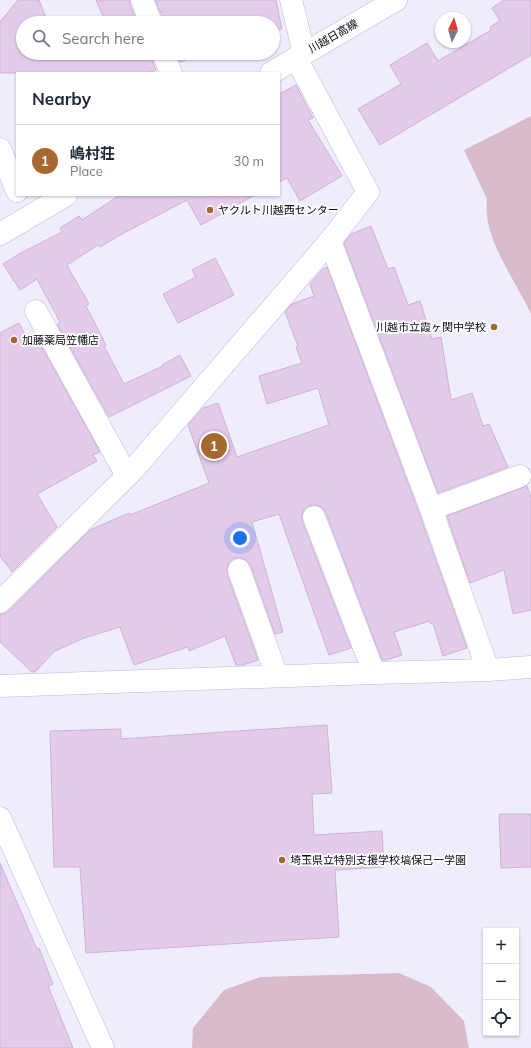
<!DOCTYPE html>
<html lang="en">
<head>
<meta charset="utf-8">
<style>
  :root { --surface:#fff; --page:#f6f6f7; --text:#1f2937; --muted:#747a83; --line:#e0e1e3; --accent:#a76730 }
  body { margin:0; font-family:Mulish,"Noto Sans JP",sans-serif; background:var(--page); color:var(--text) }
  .controls { position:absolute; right:12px; bottom:12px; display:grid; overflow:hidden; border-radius:0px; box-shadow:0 1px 3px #0004 }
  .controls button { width:36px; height:36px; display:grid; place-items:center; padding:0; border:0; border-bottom:1px solid var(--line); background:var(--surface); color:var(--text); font:20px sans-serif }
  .compass { position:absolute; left:435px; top:12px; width:36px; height:36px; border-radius:50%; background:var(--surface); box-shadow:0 1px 3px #0004; rotate:5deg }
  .you { position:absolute; left:240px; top:538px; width:14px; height:14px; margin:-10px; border:3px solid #fff; border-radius:50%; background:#1a73e8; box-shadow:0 0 0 6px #1a73e833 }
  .badge { display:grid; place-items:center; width:26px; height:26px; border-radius:50%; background:var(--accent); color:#fff; font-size:13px; font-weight:700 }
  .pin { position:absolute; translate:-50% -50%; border:2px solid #fff; box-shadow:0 1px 4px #0006 }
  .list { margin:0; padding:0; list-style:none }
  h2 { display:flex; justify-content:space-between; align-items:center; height:52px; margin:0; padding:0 16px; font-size:17px }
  h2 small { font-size:13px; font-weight:400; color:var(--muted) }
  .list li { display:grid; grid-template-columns:26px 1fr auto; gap:12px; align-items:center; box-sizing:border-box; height:72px; padding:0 16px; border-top:1px solid var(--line) }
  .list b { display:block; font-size:15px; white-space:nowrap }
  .list p { margin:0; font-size:13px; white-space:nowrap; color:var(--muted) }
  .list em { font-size:13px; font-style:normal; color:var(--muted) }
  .icon { flex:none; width:22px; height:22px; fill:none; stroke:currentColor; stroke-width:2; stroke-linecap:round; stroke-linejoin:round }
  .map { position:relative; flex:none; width:531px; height:1048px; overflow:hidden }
  .search { position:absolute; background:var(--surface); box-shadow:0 1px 3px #0004; left:16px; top:16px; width:264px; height:44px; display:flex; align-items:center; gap:10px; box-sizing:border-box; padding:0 14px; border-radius:22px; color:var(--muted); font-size:15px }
  .panel { position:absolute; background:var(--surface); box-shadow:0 1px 3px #0004; left:16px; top:72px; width:264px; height:124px; border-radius:0px }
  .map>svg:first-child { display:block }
</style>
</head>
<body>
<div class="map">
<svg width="531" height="1048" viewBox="0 0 531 1048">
  <rect width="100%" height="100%" fill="#efedfc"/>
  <!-- pitch -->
  <path fill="#d9bccc" d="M531 116V314C515 279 482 238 487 199L464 150Z
    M399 973 431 987 464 1021 469 1048H192L193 1028 224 990 260 977Z"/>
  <!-- building -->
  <path fill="#e4cbeb" stroke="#cbb4d2" d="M18 0H39L48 23H23V53H151V58L156 70 148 73H0V22Z
    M96 0H130V5L138 23H106Z
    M155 0H276L282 29 273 30V23H163V18Z
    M504 0H531V55L380 145 358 109 401 84 390 65 427 43 438 61 491 30 490 27 500 21 492 8Z
    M176 53H205L180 62Z
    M296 85 313 118 308 120 342 176 300 201 287 178 279 182V94Z
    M120 195H255L201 225 187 200 122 234 100 247 98 245 67 265 89 304 86 306 106 345 104 346 124 384 163 366 162 365 180 355 191 376 109 417 57 324 60 322 37 279 20 290 3 264 19 254 62 232 60 228 79 216 82 220Z
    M371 226 388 269 394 267 408 305 420 301 432 339 441 337 451 400 472 393 483 426 489 424 508 467 438 493 344 243 351 234Z
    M215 258 234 295 178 323 163 294 196 277 192 270Z
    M327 267 419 513 467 648 443 656 433 624H431L430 621 394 632 402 655 386 660H382L326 513 322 507 316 505 309 506 304 509 302 515V521L351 648 329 655 279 514 252 522 283 632 275 634 251 566 247 561 241 558H234L229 562 227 568V574L258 660 243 665H236L225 636 189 651 188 647 134 665 120 627 84 638 55 651 35 672H32L0 642V614H4L9 611 90 530 129 513 130 515 209 483 188 425 203 408 218 403 237 457 329 425 318 388 267 404 259 376 302 363 296 347 298 346 285 312 292 304 314 296 310 284 323 269Z
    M19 323 27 339 35 335 100 452 93 455 97 461 37 494 57 527 12 572 0 556V333Z
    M527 486 531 498V610L513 614 504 570 470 583 447 516Z
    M327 725 332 793 312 794 314 835 382 831 384 867 335 870 339 937 86 953 80 867H54L50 731 121 729V739Z
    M499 814H531V867L501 868Z
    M0 863 37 949 39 948 53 984 48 986 73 1048H0Z"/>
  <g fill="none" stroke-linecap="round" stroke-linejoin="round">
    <!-- minor casing -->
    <g stroke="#bdb7da" stroke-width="23">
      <path id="minor" d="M142 0 151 23
        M291 0 304 53
        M163 53 171 73
        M0 149 17 191
        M330 241 431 509 488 670
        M36 311 127 476
        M431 509 520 476
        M314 517 374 673
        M239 570 277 676
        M0 602 132 471 330 241 368 192 296 58
        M0 686 374 673 488 670 531 667
        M0 818 103 1048"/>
    </g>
    <!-- major casing -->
    <g stroke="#bdb7da" stroke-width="23">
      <path id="major" d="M271 73 396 0
        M0 234 66 195"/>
    </g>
    <!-- minor -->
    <use href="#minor" stroke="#fff" stroke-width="22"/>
    <!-- major -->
    <use href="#major" stroke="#fff" stroke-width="22"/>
  </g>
  <!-- markers -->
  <g fill="#a76730" stroke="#fcfcfc" stroke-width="1.5">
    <circle cx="210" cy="210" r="4"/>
    <circle cx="494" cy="327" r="4"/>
    <circle cx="14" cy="340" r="4"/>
    <circle cx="282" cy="860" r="4"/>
  </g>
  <g text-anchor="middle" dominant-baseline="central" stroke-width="4" stroke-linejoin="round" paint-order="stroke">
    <!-- street labels -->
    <g font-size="11" fill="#0d0b16" stroke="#fcfcfc">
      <text transform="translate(333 36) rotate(-30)">川越日高線</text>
    </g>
    <!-- poi labels -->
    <g font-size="11" fill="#0d0b16" stroke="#fcfcfc" text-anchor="start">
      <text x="218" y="210">ヤクルト川越西センター</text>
      <text x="486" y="327" text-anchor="end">川越市立霞ヶ関中学校</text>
      <text x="22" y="340">加藤薬局笠幡店</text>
      <text x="290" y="860">埼玉県立特別支援学校塙保己一学園</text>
    </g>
  </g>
</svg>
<div class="controls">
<button>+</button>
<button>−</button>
<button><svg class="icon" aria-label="locate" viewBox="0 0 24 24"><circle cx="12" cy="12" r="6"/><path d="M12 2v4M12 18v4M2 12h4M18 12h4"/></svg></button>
</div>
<svg class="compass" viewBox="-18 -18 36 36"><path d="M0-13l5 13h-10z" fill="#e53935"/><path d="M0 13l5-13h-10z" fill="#747a83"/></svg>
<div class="you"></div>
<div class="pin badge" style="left:214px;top:446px">1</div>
<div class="search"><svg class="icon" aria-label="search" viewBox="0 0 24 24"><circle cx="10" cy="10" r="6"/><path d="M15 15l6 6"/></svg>Search here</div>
<section class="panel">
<h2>Nearby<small></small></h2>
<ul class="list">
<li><span class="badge">1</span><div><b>嶋村荘</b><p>Place</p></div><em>30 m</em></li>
</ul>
</section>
</div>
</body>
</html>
